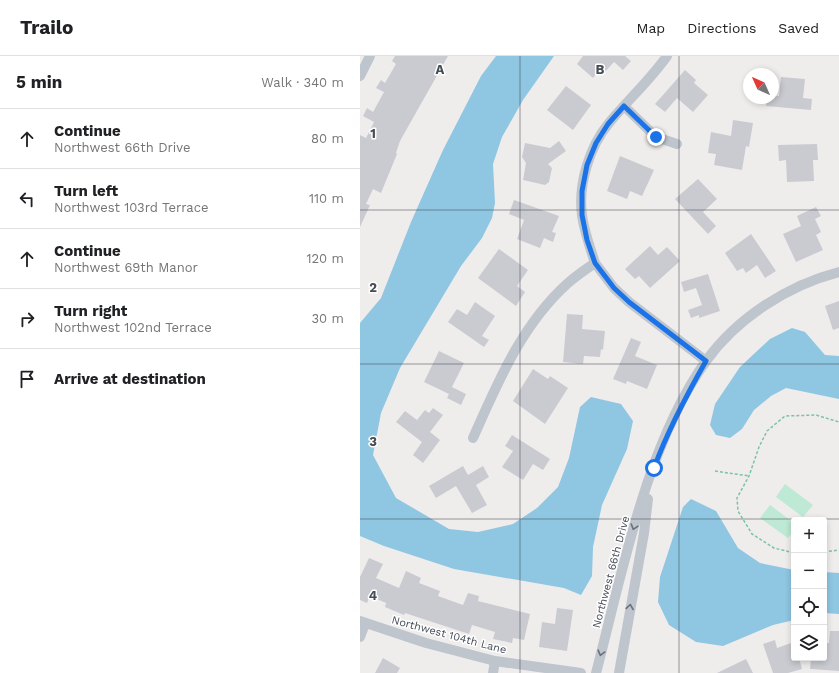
<!DOCTYPE html>
<html lang="en">
<head>
<meta charset="utf-8">
<style>
  :root { --surface:#fff; --page:#f2f2f2; --text:#202124; --muted:#757577; --line:#e0e0e0 }
  body { margin:0; font-family:"Work Sans",sans-serif; background:var(--page); color:var(--text) }
  .controls { position:absolute; right:12px; bottom:12px; display:grid; overflow:hidden; border-radius:4px; box-shadow:0 2px 6px #0003 }
  .controls button { width:36px; height:36px; display:grid; place-items:center; padding:0; border:0; border-bottom:1px solid var(--line); background:var(--surface); color:var(--text); font:20px sans-serif }
  .compass { position:absolute; left:383px; top:12px; width:36px; height:36px; border-radius:50%; background:var(--surface); box-shadow:0 2px 6px #0003; rotate:315deg }
  .stop { position:absolute; width:12px; height:12px; margin:-9px; border:3px solid #1a73e8; border-radius:50%; background:#fff }
  .stop.end { background:#1a73e8; border-color:#fff; box-shadow:0 1px 4px #0008 }
  .list { margin:0; padding:0; list-style:none }
  h2 { display:flex; justify-content:space-between; align-items:center; height:52px; margin:0; padding:0 16px; font-size:17px }
  h2 small { font-size:13px; font-weight:400; color:var(--muted) }
  .list li { display:grid; grid-template-columns:26px 1fr auto; gap:12px; align-items:center; box-sizing:border-box; height:60px; padding:0 16px; border-top:1px solid var(--line) }
  .list b { display:block; font-size:15px; white-space:nowrap }
  .list p { margin:0; font-size:13px; white-space:nowrap; color:var(--muted) }
  .list em { font-size:13px; font-style:normal; color:var(--muted) }
  .icon { flex:none; width:22px; height:22px; fill:none; stroke:currentColor; stroke-width:2; stroke-linecap:round; stroke-linejoin:round }
  .map { position:relative; flex:none; width:479px; height:617px; overflow:hidden }
  header { display:flex; align-items:center; gap:24px; box-sizing:border-box; height:56px; padding:0 20px; background:var(--surface); border-bottom:1px solid var(--line) }
  header strong { font-size:19px }
  nav { display:flex; gap:22px; margin-inline-start:auto; font-size:14px }
  main { display:flex }
  aside { flex:1; background:var(--surface) }
  .map>svg:first-child { display:block }
</style>
</head>
<body>
<header>
<strong>Trailo</strong>
<nav><a>Map</a><a>Directions</a><a>Saved</a></nav>
</header>
<main>
<aside>
<h2>5 min<small>Walk · 340 m</small></h2>
<ul class="list">
<li><svg class="icon" aria-label="ahead" viewBox="0 0 24 24"><path d="M12 20V5M6 11l6-6 6 6"/></svg><div><b>Continue</b><p>Northwest 66th Drive</p></div><em>80 m</em></li>
<li><svg class="icon" aria-label="left" viewBox="0 0 24 24"><path d="M17 20v-9H6M10 6l-5 5 5 5"/></svg><div><b>Turn left</b><p>Northwest 103rd Terrace</p></div><em>110 m</em></li>
<li><svg class="icon" aria-label="ahead" viewBox="0 0 24 24"><path d="M12 20V5M6 11l6-6 6 6"/></svg><div><b>Continue</b><p>Northwest 69th Manor</p></div><em>120 m</em></li>
<li><svg class="icon" aria-label="right" viewBox="0 0 24 24"><path d="M7 20v-9h11M14 6l5 5-5 5"/></svg><div><b>Turn right</b><p>Northwest 102nd Terrace</p></div><em>30 m</em></li>
<li><svg class="icon" aria-label="arrive" viewBox="0 0 24 24"><path d="M6 21V4h12l-3 4 3 4H6"/></svg><div><b>Arrive at destination</b></div></li>
</ul>
</aside>
<div class="map">
<svg width="479" height="617" viewBox="0 0 479 617">
  <rect width="100%" height="100%" fill="#efecec"/>
  <!-- garden -->
  <path fill="#bee9d4" d="M425 428 453 449 443 461 416 441Z
    M410 449 434 467V474L428 482 400 462Z"/>
  <!-- water -->
  <path fill="#8fc6e2" d="M136 0H194L163 44 142 81 133 108 135 147 132 162 122 182 101 210 40 312 21 357 13 399 36 442 89 473 118 476 153 468 177 452 198 431 209 402 220 351 231 341 261 348 273 365 267 393 242 449 233 491 232 520 221 539 204 532 94 513 24 490 0 480V267L21 242 51 166 83 94 121 20Z
    M432 272 445 276 465 299 479 300V343L426 332 411 340 394 354 382 373 370 382 356 379 350 369 355 348 380 311 410 283Z
    M331 443 356 455 378 492 400 507 434 514V564L413 569 363 590 336 586 309 569 298 546 300 521 323 451Z
    M464 516 479 517V558L464 557Z"/>
  <!-- building -->
  <path fill="#cacbd1" d="M35 0H88L40 85 36 97 37 98 21 137 13 133 6 148 10 149 0 171V79L6 82 14 66 3 60 7 52 13 56 24 36 16 32 21 24 25 27 36 8 32 5Z
    M223 0H265L271 5 263 14 254 6 242 19 238 16 233 22 217 8Z
    M325 14 336 24 334 27 348 39 333 56 317 42 305 56 295 48Z
    M421 21 445 23 443 42 452 43 451 54 406 50 407 42H413V40H419Z
    M206 30 231 49 213 74 187 54Z
    M373 64 393 67 389 91 386 90 382 114 354 109 356 98 348 97 351 76 371 80Z
    M199 85 206 95 188 108 192 112 189 126 185 129 163 124 166 107 162 101 165 87 190 92Z
    M457 88 458 104H453L454 125 427 126 426 104 419 105 418 89Z
    M260 100 294 114 282 140 270 135 267 143 247 135Z
    M338 123 357 143 343 156 356 170 348 178 315 143Z
    M154 144 199 160 192 176 196 177 193 186 184 182 180 192 157 183 164 164 149 158Z
    M456 151 461 160 455 163 461 176 456 179 463 194 436 206 423 178 441 170 437 160Z
    M391 178 416 215 405 222 397 209 386 217 383 212 377 215 365 197Z
    M290 190 298 199 307 191 320 205 290 232 279 220 275 223 265 213Z
    M139 193 168 214 157 230 165 236 156 250 118 222Z
    M348 218 360 255 339 262V259L331 262 328 254 342 249 336 232 324 236 321 226Z
    M479 245V272L473 274 465 250Z
    M115 246 135 260 122 280 129 284 124 291 88 266 97 253 107 259Z
    M207 258 223 259 222 273 245 275 243 294 241 293 240 301 224 300 223 308 203 306Z
    M271 282 281 286 275 300 297 309 287 333 267 325 266 328 253 323Z
    M79 295 104 307 92 331 106 338 101 349 87 342 89 338 64 326Z
    M173 313 188 323 190 320 208 332 185 368 153 345Z
    M73 352 83 359 70 376 80 384 63 407 53 399 62 386 36 366 45 355 57 364 65 354 69 357Z
    M152 379 190 403 183 414 173 408 163 424 142 411 153 395 145 390Z
    M103 410 108 419 123 410 129 421 116 429 127 449 112 457 96 430 76 442 69 430Z
    M9 502 23 508 16 522 39 532 46 515 61 522 59 527 80 535 78 540 103 549 108 537 119 540 118 545 170 558 164 584 153 582 152 587 133 583 135 576 112 569 109 578 45 557 44 559 25 551 26 547 10 540 7 547 0 544V521Z
    M197 552 213 554 207 595 179 591 182 566 195 568Z
    M470 575H479V615L450 613 451 602H464V587H469Z
    M415 584 417 592 434 586V602H439L442 613 428 617H413L403 588Z
    M23 602 40 612 37 617H15Z
    M386 603 393 617H357Z"/>
  <g fill="none" stroke-linecap="round" stroke-linejoin="round">
    <!-- path -->
    <path stroke="#7ac3a8" stroke-width="1.5" stroke-dasharray="3 2" stroke-linecap="butt" d="M355 415 389 420
      M464 496 479 494
      M434 497 414 492 392 478 378 455 377 442 389 420 399 391 407 375 425 360 456 359 479 366"/>
    <!-- minor -->
    <path stroke="#bec5cd" stroke-width="10" d="M0 20 10 0
      M264 50 296 81 317 88
      M235 207 254 232 269 246 346 305
      M113 382C138 326 162 268 208 227 216 220 226 213 235 207 230 191 224 175 222 159 218 129 229 91 249 67 268 44 290 24 307 0
      M0 565 66 587 135 605 221 617
      M0 581 5 568
      M133 617 135 605
      M236 617C262 518 286 389 346 305 377 262 428 229 479 216
      M259 617 284 477 288 443"/>
  </g>
  <!-- one-way arrows -->
  <defs><path id="oneway-chevron" d="M-2-3.5L2.5 0L-2 3.5" fill="none" stroke-width="1.6" stroke-linecap="round" stroke-linejoin="round"/></defs>
  <g stroke="#6a717a">
    <use href="#oneway-chevron" transform="translate(274 471) rotate(107)"/>
    <use href="#oneway-chevron" transform="translate(270 551) rotate(-81)"/>
    <use href="#oneway-chevron" transform="translate(241 597) rotate(105)"/>
  </g>
  <g fill="none" stroke-linecap="round" stroke-linejoin="round">
    <!-- route -->
    <path stroke="#1a73e8" stroke-width="5" d="M294 412C308 374 326 340 346 305L269 246 254 232 235 207 227 184 222 159V135L227 109 236 87 248 68 264 50 296 81"/>
  </g>
  <!-- grid -->
  <path fill="none" stroke="#464d57" stroke-width="1" stroke-opacity="0.55" d="M160 0V617M319 0V617M0 154H479M0 308H479M0 463H479"/>
  <g text-anchor="middle" dominant-baseline="central" stroke-width="3" stroke-linejoin="round" paint-order="stroke">
    <!-- street labels -->
    <g font-size="11" fill="#464d57" stroke="#fff">
      <text transform="translate(251 516) rotate(-75)">Northwest 66th Drive</text>
      <text transform="translate(89 579) rotate(15)">Northwest 104th Lane</text>
    </g>
  </g>
  <g font-size="13" text-anchor="middle" font-weight="bold" fill="#464d57" stroke="#fff" stroke-width="3" stroke-linejoin="round" paint-order="stroke">
    <text x="80" y="18">A</text>
    <text x="240" y="18">B</text>
    <text x="13" y="82">1</text>
    <text x="13" y="236">2</text>
    <text x="13" y="390">3</text>
    <text x="13" y="544">4</text>
  </g>
</svg>
<div class="controls">
<button>+</button>
<button>−</button>
<button><svg class="icon" aria-label="locate" viewBox="0 0 24 24"><circle cx="12" cy="12" r="6"/><path d="M12 2v4M12 18v4M2 12h4M18 12h4"/></svg></button>
<button><svg class="icon" aria-label="layers" viewBox="0 0 24 24"><path d="M12 4l9 5-9 5-9-5zM3 14l9 5 9-5"/></svg></button>
</div>
<svg class="compass" viewBox="-18 -18 36 36"><path d="M0-13l5 13h-10z" fill="#e53935"/><path d="M0 13l5-13h-10z" fill="#757577"/></svg>
<div class="stop" style="left:294px;top:412px"></div>
<div class="stop end" style="left:296px;top:81px"></div>
</div>
</main>
</body>
</html>
